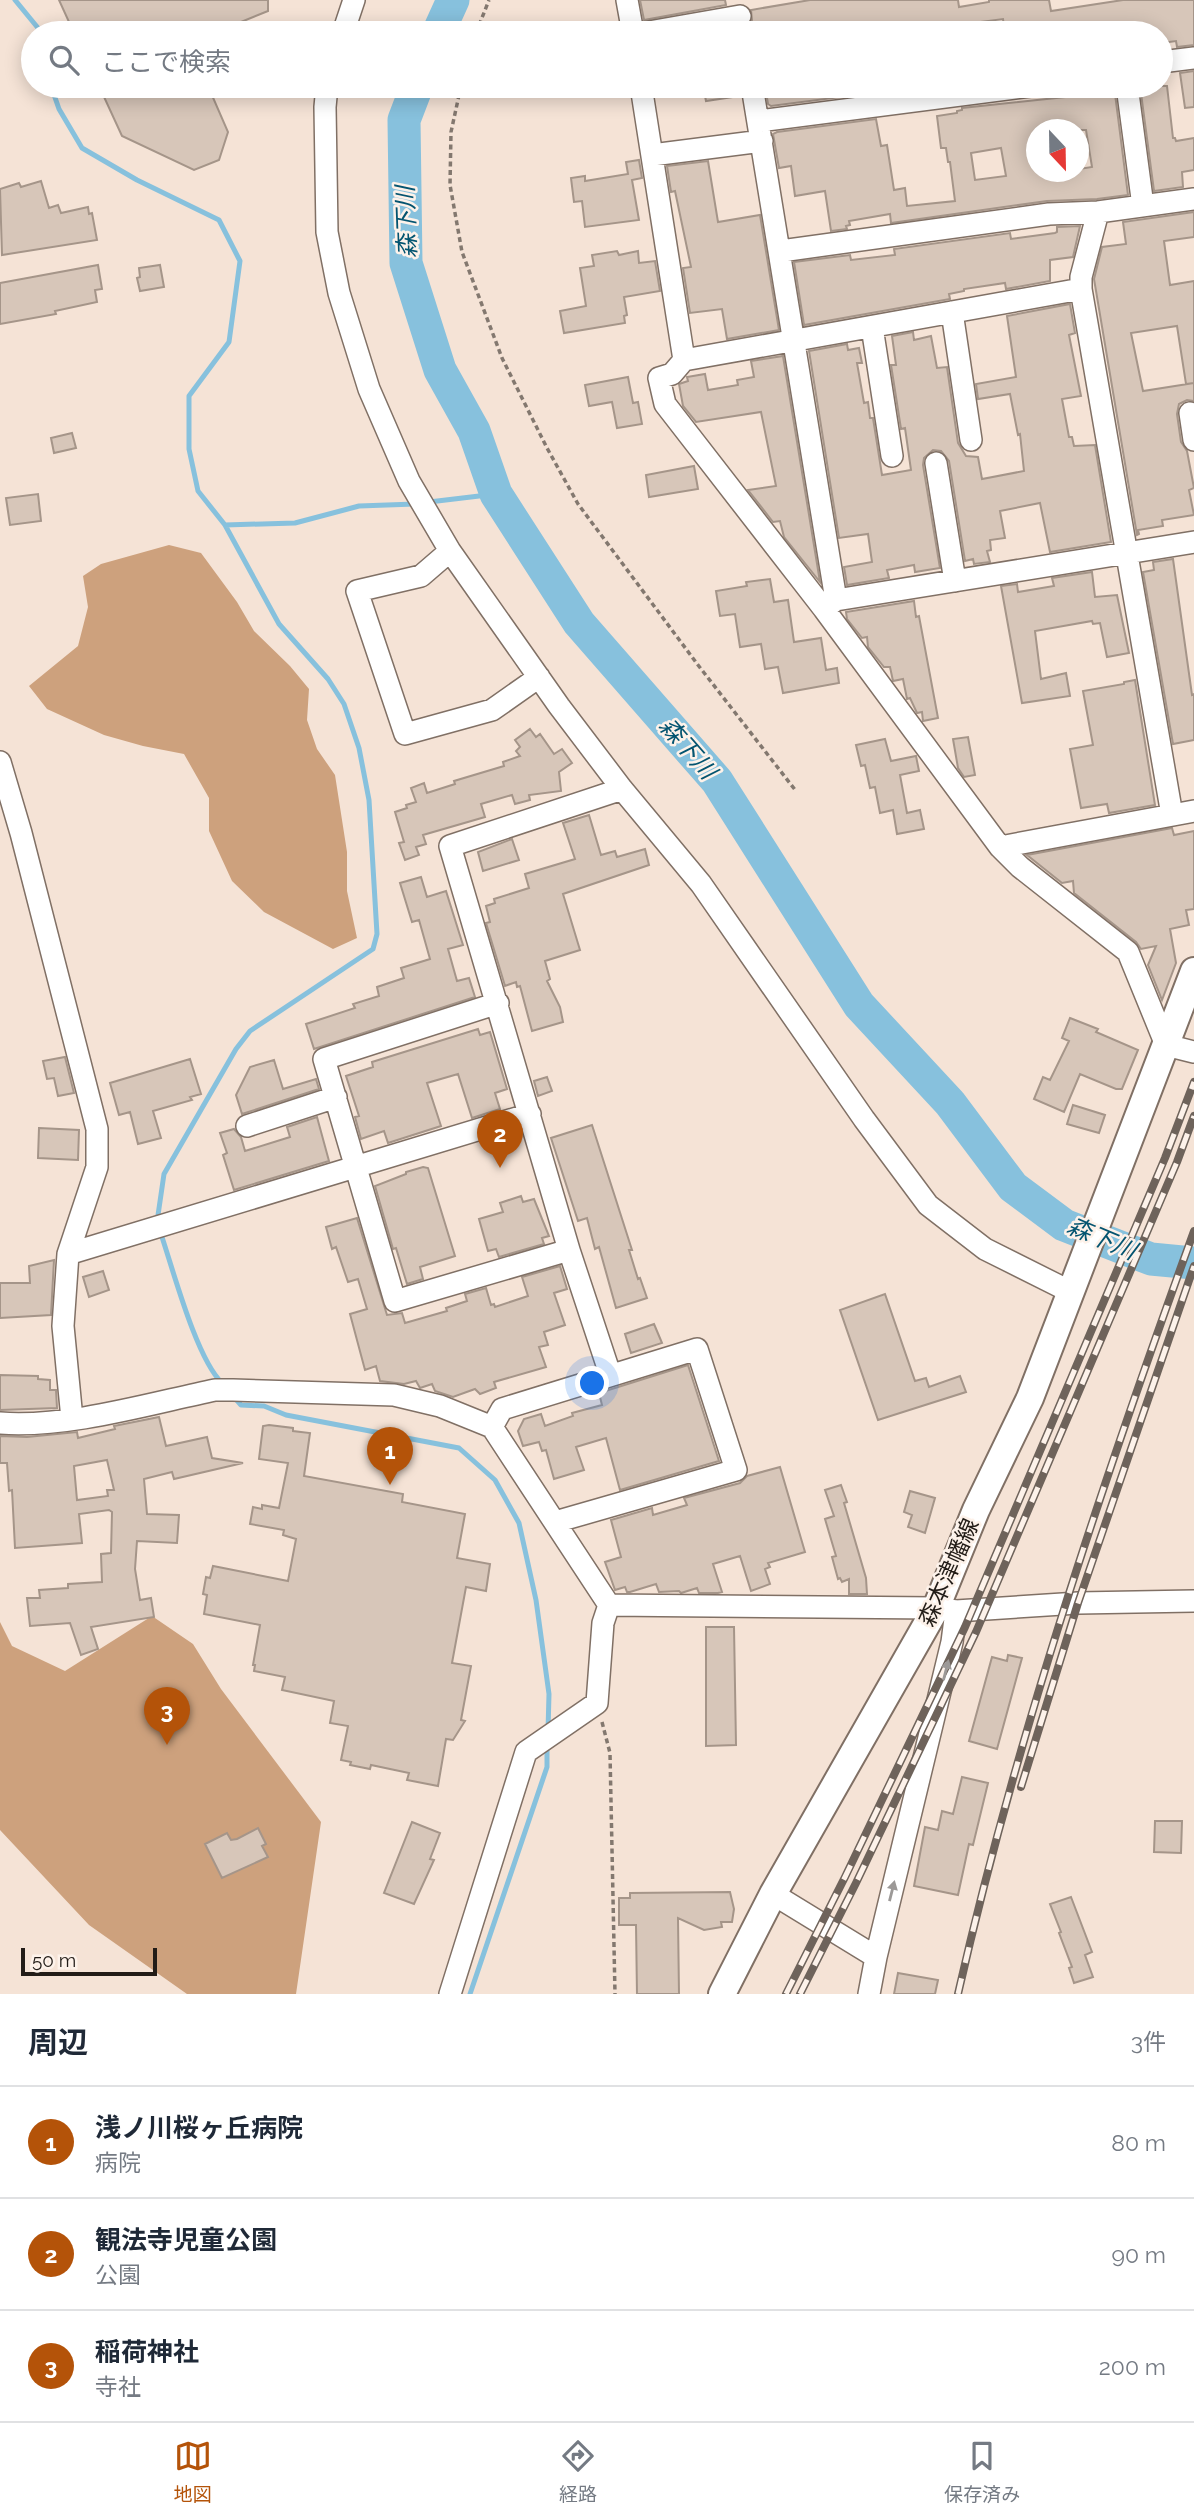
<!DOCTYPE html>
<html lang="ja">
<head>
<meta charset="utf-8">
<style>
  :root { --surface:#fff; --page:#f6f6f7; --text:#1f2937; --muted:#747a83; --line:#e0e1e3; --accent:#b45309 }
  body { margin:0; font-family:Raleway,"Noto Sans JP",sans-serif; background:var(--page); color:var(--text) }
  .compass { position:absolute; left:1026px; top:119px; width:63px; height:63px; border-radius:50%; background:var(--surface); box-shadow:0 4px 18px #0003; rotate:158deg }
  .scale { position:absolute; left:21px; bottom:18px; width:136px; box-sizing:border-box; padding-left:7px; border:4px solid #221c17; border-top:0; font-size:19px; line-height:24px; white-space:nowrap; color:#221c17; -webkit-text-stroke:5px #fdf2ea; paint-order:stroke }
  .you { position:absolute; left:593px; top:1384px; width:24px; height:24px; margin:-18px; border:5px solid #fff; border-radius:50%; background:#1a73e8; box-shadow:0 0 0 10px #1a73e833 }
  .badge { display:grid; place-items:center; width:46px; height:46px; border-radius:50%; background:var(--accent); color:#fff; font-size:23px; font-weight:700 }
  .pin { position:absolute; translate:-50% -58px; filter:drop-shadow(0 2px 4px #0008) }
  .pin::after { content:''; position:absolute; top:37px; width:24px; height:21px; background:inherit; clip-path:polygon(0 0,100% 0,50% 100%) }
  .list { margin:0; padding:0; list-style:none }
  h2 { display:flex; justify-content:space-between; align-items:center; height:91px; margin:0; padding:0 28px; font-size:30px }
  h2 small { font-size:23px; font-weight:400; color:var(--muted) }
  .list li { display:grid; grid-template-columns:46px 1fr auto; gap:21px; align-items:center; box-sizing:border-box; height:112px; padding:0 28px; border-top:2px solid var(--line) }
  .list b { display:block; font-size:26px; white-space:nowrap }
  .list p { margin:0; font-size:23px; white-space:nowrap; color:var(--muted) }
  .list em { font-size:23px; font-style:normal; color:var(--muted) }
  .icon { flex:none; width:38px; height:38px; fill:none; stroke:currentColor; stroke-width:2; stroke-linecap:round; stroke-linejoin:round }
  .map { position:relative; flex:none; width:1194px; height:1994px; overflow:hidden }
  .search { position:absolute; background:var(--surface); box-shadow:0 4px 18px #0003; left:21px; right:21px; top:21px; height:77px; display:flex; align-items:center; gap:18px; box-sizing:border-box; padding:0 24px; border-radius:38px; color:var(--muted); font-size:26px }
  .sheet { height:427px; background:var(--surface) }
  nav { display:flex; justify-content:space-around; align-items:center; box-sizing:border-box; height:98px; border-top:2px solid var(--line); background:var(--surface); font-size:19px; color:var(--muted) }
  nav a { display:grid; justify-items:center; gap:4px }
  nav .on { color:var(--accent) }
  .map>svg:first-child { display:block }
</style>
</head>
<body>
<div class="map">
<svg width="1194" height="1994" viewBox="0 0 1194 1994">
  <rect width="100%" height="100%" fill="#f5e3d6"/>
  <!-- forest -->
  <path fill="#cda17d" d="M169 545 201 553 237 602 254 631 290 666 309 689 307 720 317 749 335 775 347 852V891L357 938 333 949 264 912 232 881 209 831V798L184 754 143 746 104 735 47 709 29 686 78 646 88 607 83 576 101 564Z
    M152 1616 193 1644 221 1689 321 1822 296 1994H187L89 1925 0 1830V1622L12 1646 65 1671Z"/>
  <g fill="none" stroke-linecap="round" stroke-linejoin="round">
    <!-- stream -->
    <path stroke="#87c1dd" stroke-width="5" d="M15 0 38 28 39 33
      M51 86 59 109 82 148 137 180 219 220 240 261 229 342 189 396V449L198 491 225 525 279 624 328 679 344 704 359 748 369 800 377 934 373 949 250 1031 236 1049 164 1174 157 1222
      M429 502 496 494
      M225 525 295 523 359 506 415 504
      M160 1231C173 1269 196 1358 222 1383
      M233 1396 241 1405 264 1406 286 1415 459 1448 495 1480 519 1523 536 1600 549 1694 548 1731
      M470 1994 547 1767V1744"/>
    <!-- river -->
    <path stroke="#87c1dd" stroke-width="33" d="M438 33 453 0
      M417 86 404 120 406 263 440 370 474 431 496 494 579 623 717 781 859 1005 950 1103 1013 1187 1064 1225 1151 1259 1194 1263"/>
  </g>
  <!-- building -->
  <path fill="#d7c6b9" stroke="#a59589" stroke-width="2" fill-rule="evenodd" d="M59 0H268V11L214 33H74Z
    M640 0H725L726 5 644 20Z
    M810 0H958L959 7 989 2V0H1049L1051 11 1123 0H1194V45L1177 47 1176 41 1161 43V33H1123V27L1078 33H1005L1003 19 895 33H718L748 26 752 20 751 10Z
    M1194 71V107L1185 108 1180 73Z
    M99 86H208L228 132 219 160 194 170 122 136Z
    M703 86H739L740 96 706 101Z
    M765 86H871L872 93 771 106 768 104Z
    M1072 86H1114L1128 195 1097 199 1047 201 891 223 890 214 849 221 850 225 846 226 847 229 831 231 825 191 795 196 791 166 779 168 773 134 777 132 876 119 881 146 887 145 894 190 905 188 907 206 955 201 950 162H948L946 148H941L937 116 957 113V111L962 110V108L1074 96ZM1037 130H1086L1092 167 1079 169V172H1037ZM1001 148 1006 176 975 180 971 153Z
    M1140 86H1167L1173 138H1175L1176 141 1194 138V170L1182 172 1183 187 1154 191Z
    M639 160 642 178 632 180 639 220 585 227 582 201 574 202 571 178 585 176V181L628 174 626 162Z
    M708 161 718 222 760 215 779 330 727 339 722 309 690 313 683 268 691 267 675 191 671 192 667 166Z
    M41 181 49 208 58 205 61 213 88 207 89 214 92 213 97 240 2 255 0 189 19 183 21 187Z
    M1194 212V237L1164 241 1170 285 1194 281V383L1186 384 1177 326 1131 333 1143 391 1194 383V401L1187 400 1179 404 1177 414 1181 442 1187 451 1194 488 1189 490 1194 515 1162 520 1163 526 1138 530 1139 534 1137 535 1094 279 1102 247 1126 244 1123 222Z
    M1080 226 1073 257 1050 260V281L1006 289 1005 283 964 289V291L949 294 950 299 804 325 794 262 850 255 851 260 895 255 894 249 1010 233 1011 239 1055 233 1057 232V227Z
    M617 251 619 255 638 251 639 263 655 261 660 291 624 297 627 315 624 316 625 323 564 333 560 311 586 306 580 268 594 266 592 255Z
    M98 265 102 289 95 290 97 302 55 311 56 314 0 324V283Z
    M160 265 164 287 140 291 137 278 140 277 139 268Z
    M1070 304 1075 333 1069 335 1081 396 1062 399 1069 437H1072L1074 446 1095 445 1111 542 1050 552 1040 503 1000 511 1005 538 990 540 991 550 987 551 990 562 974 564 973 559 965 561 949 461 941 451 933 450 924 458 923 465 940 568 915 572 914 565 887 570 889 578 847 585 844 567 872 562 868 534 839 538 809 351 847 344 848 350 859 348 862 363H857L864 403 868 402 870 418H873L882 475 911 470 905 428 901 429 891 365H896L892 336 913 332 914 340 931 336 937 368 947 367 958 443 966 456 978 457 982 479 1024 471 1020 434 1018 435 1010 394 978 399 976 384 1016 377 1007 316Z
    M783 356 820 582 784 537 780 521 773 522 748 490 776 486 761 412 696 422 683 406 679 384 688 381 687 377 705 374 708 390 738 385 737 380 754 377 751 361Z
    M628 377 633 403 638 402 642 424 617 428 612 402 589 406 585 385Z
    M72 433 76 448 54 453 51 438Z
    M694 466 698 489 649 497 646 475Z
    M38 494 41 521 10 525 6 498Z
    M1173 559 1192 695 1194 694V740L1173 744 1143 572 1154 570 1153 562Z
    M1092 572 1095 597 1117 595 1129 653 1107 657 1100 623 1093 624 1092 621 1035 631 1041 679 1066 673 1070 696 1022 703 1001 586 1017 584 1018 592 1054 586 1052 578Z
    M770 579 774 602 788 600 794 642 821 638 826 670 837 668 839 683 783 693 778 667 765 669 761 644 740 647 735 614 720 616 716 591 747 586 746 582Z
    M914 601 916 617 919 616 938 718 923 721 922 712 917 713 910 698 907 699 903 679 893 681 890 667H884L868 647 867 637 862 638 847 619 846 612Z
    M1135 680 1155 805 1109 813 1107 804 1081 808 1070 749 1093 745 1083 691 1124 684V682Z
    M530 729 536 737 540 734 554 754 562 749 572 763 559 772 561 791 529 795 530 800 515 804 512 795 481 804 485 817 423 835 426 844 416 847 419 855 405 860 399 843 404 842 395 812 407 808 406 805 416 802 411 788 424 783 427 793 455 784 454 781 504 766 503 762 520 756 516 751 520 747 515 740Z
    M968 737 975 775 964 777 958 768 953 739Z
    M885 739 891 761 916 756 919 771 900 775 907 813 920 810 924 829 897 834 893 810 880 813 875 787 870 788 865 765 861 766 856 745Z
    M589 815 601 855 615 851 617 857 645 849 649 865 563 894 580 950 545 961 550 979 547 981 560 1007 563 1022 532 1031 520 986 517 987 516 982 505 986 486 923 490 922 486 906 495 903 494 899 529 888 525 874 575 859 563 823Z
    M1172 828 1174 835 1194 831V909L1186 910 1189 925 1170 929 1176 963 1162 1000 1148 965 1156 946 1141 949 1136 942 1074 893 1073 881 1062 883 1027 855Z
    M512 839 519 860 483 871 478 852Z
    M421 877 427 897 446 891 463 945 448 949 457 981 469 978 475 997 314 1049 306 1024 355 1008 353 1004 379 996 377 987 404 978 401 968 430 959 419 920 412 922 400 883Z
    M1070 1018 1098 1029 1096 1032 1138 1050 1122 1089H1116L1080 1074 1064 1112 1034 1099 1043 1077 1050 1080 1069 1041 1062 1038Z
    M478 1029 480 1035 490 1032 507 1089 495 1093 500 1109 472 1118 458 1074 427 1083 441 1126 388 1143 384 1131 361 1139 355 1117 359 1116 346 1076 373 1067 372 1062Z
    M65 1057 74 1093 58 1096 54 1078 47 1079 43 1061Z
    M190 1059 201 1094 190 1097 192 1100 153 1111 161 1138 138 1144 130 1112 119 1115 110 1083Z
    M274 1060 283 1089 316 1079 319 1089 242 1114 236 1095 250 1067Z
    M547 1077 552 1091 538 1096 534 1081Z
    M1073 1105 1105 1115 1099 1133 1067 1124Z
    M317 1117 329 1161 234 1190 223 1155 227 1153 220 1133 234 1129 241 1137 245 1151 290 1137 287 1127Z
    M592 1125 632 1250H629L638 1279 640 1278 647 1298 616 1308 599 1247 595 1249 587 1218 578 1221 551 1138Z
    M39 1128 79 1130 78 1160 38 1158Z
    M423 1167 428 1168 455 1256 420 1267 423 1279 407 1284 396 1248 393 1249 375 1186 406 1174V1172Z
    M521 1196 523 1202 534 1199 549 1236 542 1238 544 1244 499 1257 496 1249 488 1251 479 1219 503 1212 500 1203Z
    M357 1218 387 1315 402 1313 405 1323 447 1311 446 1308 467 1301 465 1294 486 1288 491 1305 494 1304 495 1307 528 1296 522 1277 560 1266 567 1289 554 1293 565 1325 544 1332 548 1345 539 1347 546 1367 494 1382 496 1388 480 1394 475 1389 453 1397 435 1391 432 1384 420 1388 416 1381 404 1384 380 1381 376 1366 365 1370 350 1314 367 1309 358 1279 348 1282 336 1247 332 1249 326 1227Z
    M54 1260 51 1315 0 1318V1283H30L29 1266Z
    M103 1271 109 1290 89 1297 83 1277Z
    M885 1294 915 1381 926 1378 929 1387 960 1376 966 1392 878 1420 840 1310Z
    M654 1324 662 1343 631 1353 625 1334Z
    M688 1365 719 1461 620 1490 606 1438 576 1447 584 1470 554 1479 546 1450 542 1451 539 1442 523 1446 518 1431 524 1419 541 1414 545 1426 573 1416 572 1413 602 1405 599 1393Z
    M0 1375 38 1376V1379L50 1380V1390H56L57 1408 0 1410Z
    M159 1417 166 1446 207 1437 212 1458 243 1463 174 1479 172 1472 144 1479 147 1514 179 1515 177 1543 137 1541 135 1569 140 1600 151 1598 154 1617 91 1627 98 1649 81 1655 70 1623 30 1626 27 1598H40L39 1590 68 1588V1584L102 1582 101 1554 111 1553 112 1512 109 1510 79 1514 82 1543 15 1548 12 1490 9 1491 7 1463H0V1436L27 1437 77 1432 78 1438 115 1429 114 1426ZM107 1460 114 1490H107L108 1496 77 1500 74 1466Z
    M269 1425 293 1428V1431L310 1433 304 1476 403 1494 402 1502 465 1514 457 1558 490 1564 486 1591 466 1587 452 1663 471 1666 461 1720 465 1721 453 1740 446 1739 438 1786 407 1780 409 1773 371 1765 370 1769 350 1765 351 1762 341 1760 348 1726 330 1723 334 1701 282 1690 285 1677 254 1671 255 1665H253L260 1625 204 1614 207 1595 203 1594 206 1577 210 1578 213 1566 288 1581 296 1539 283 1535 284 1530 250 1524 253 1507 262 1509V1505L279 1508 288 1463 259 1459 263 1426Z
    M780 1467 805 1552 768 1563 770 1567 765 1569 770 1584 751 1591 740 1556 713 1564 722 1592 718 1593H699L697 1588 681 1593 679 1591 659 1592 656 1584 630 1592H627L625 1587 615 1590 605 1562 621 1557 611 1520 652 1508 653 1515 687 1505 684 1498 740 1483 747 1476Z
    M841 1485 847 1502 844 1503 866 1578 867 1594H849V1579L842 1582 840 1578 838 1579 832 1557 836 1556 825 1519 834 1516 825 1490Z
    M910 1491 935 1498 925 1533 908 1527 912 1515 904 1512Z
    M706 1627H734L736 1745 706 1746Z
    M1008 1655 1022 1658 997 1749 969 1741 992 1657 1007 1661Z
    M962 1777 988 1783 973 1845 969 1844 958 1895 914 1886 925 1827 938 1830 942 1811 953 1814Z
    M1155 1821H1182L1181 1853 1154 1852Z
    M412 1822 440 1833 430 1859 434 1860 414 1904 384 1893Z
    M258 1828 266 1844 262 1846 268 1857 222 1878 205 1844 227 1833 231 1840 237 1839Z
    M730 1892 734 1909 732 1922H721L722 1927 704 1930 678 1918 679 1994H637L636 1925H619V1898H630V1893Z
    M1071 1897 1092 1952 1085 1955 1093 1977 1074 1983 1069 1968 1072 1967 1059 1933 1061 1932 1050 1904Z
    M898 1973 938 1980 935 1994H894Z"/>
  <g fill="none" stroke-linecap="round" stroke-linejoin="round">
    <!-- minor casing -->
    <g stroke="#807065" stroke-width="24">
      <path id="minor" d="M627 0 633 33
        M343 33 354 0
        M643 33 740 16
        M1161 62 1194 58
        M327 86 325 107 327 232 339 293 369 389 409 481 450 551 559 706 622 789 701 884 864 1119 928 1205 985 1249 1071 1292
        M641 86 684 360
        M752 86 836 600
        M1127 86 1143 206
        M759 121 1030 86
        M652 155 762 141
        M1098 212 1081 277V289L1172 815
        M781 251 1049 214 1098 212 1194 199
        M1081 289 684 360 672 374 659 378 665 404 824 609 1000 847 1020 867 1128 952 1166 1045 1194 1052
        M952 312 971 440
        M872 327 892 456
        M1190 413 1194 440
        M936 463 955 581
        M450 551 421 576 357 591 405 734 492 710 539 677
        M825 608 836 600 1194 542
        M0 762 21 833 97 1129V1167L68 1254 63 1326 72 1419
        M1000 847 1194 811
        M498 1003 324 1059 395 1301 569 1250
        M247 1126 336 1097
        M68 1254 530 1114
        M610 1374 569 1250 450 846 622 789
        M0 1423C68 1428 148 1404 215 1390H233L394 1395 440 1406 492 1427 609 1605
        M492 1427 502 1409 697 1349 736 1470 555 1522
        M609 1605 936 1608 956 1611 1078 1603 1194 1601
        M773 1894 876 1957
        M450 1994 526 1752 597 1703 603 1623 609 1605
        M869 1994 876 1957 952 1642 956 1611"/>
    </g>
    <!-- major casing -->
    <g stroke="#807065" stroke-width="30">
      <path id="major" d="M722 1994 773 1894 936 1608 976 1510 1030 1398 1194 971"/>
    </g>
    <!-- path -->
    <path stroke="#83786f" stroke-width="3.5" stroke-dasharray="5 3.5" stroke-linecap="butt" d="M476 33 489 0
      M461 86 451 132 450 185 462 252 502 358 547 448 578 504 698 665 796 791
      M602 1722 610 1753 615 1994"/>
    <!-- minor -->
    <use href="#minor" stroke="#fff" stroke-width="21"/>
    <!-- major -->
    <use href="#major" stroke="#fff" stroke-width="26"/>
    <!-- rail casing -->
    <g stroke="#6e635b" stroke-width="8">
      <path id="rail" d="M1021 1787 1078 1603 1194 1266
        M786 1994 845 1877 965 1627 1165 1158 1194 1082
        M800 1994 856 1883 976 1632 1177 1162 1194 1116
        M958 1994C1017 1734 1103 1482 1194 1231"/>
    </g>
    <!-- rail -->
    <use href="#rail" stroke="#fdf2ea" stroke-width="5" stroke-dasharray="16" stroke-linecap="butt"/>
  </g>
  <!-- one-way arrows -->
  <defs><path id="oneway-solid" d="M-6-.8H1V-3.2L6.5 0L1 3.2V.8H-6Z" transform="scale(1.75)"/></defs>
  <g fill="#9c9997">
    <use href="#oneway-solid" transform="translate(946 1670) rotate(-76)"/>
    <use href="#oneway-solid" transform="translate(892 1891) rotate(-76)"/>
  </g>
  <g text-anchor="middle" dominant-baseline="central" stroke-width="5" stroke-linejoin="round" paint-order="stroke">
    <!-- street labels -->
    <g font-size="23" fill="#221c17" stroke="#fdf2ea">
      <text transform="translate(948 1572) rotate(-66)">森本津幡線</text>
    </g>
    <!-- water labels -->
    <g font-size="24" font-style="italic" fill="#045470" stroke="#fdf2ea">
      <text transform="translate(406 222) rotate(-92)">森下川</text>
      <text transform="translate(688 748) rotate(49)">森下川</text>
      <text transform="translate(1102 1238) rotate(23)">森下川</text>
    </g>
  </g>
</svg>
<svg class="compass" viewBox="-18 -18 36 36"><path d="M0-13l5 13h-10z" fill="#e53935"/><path d="M0 13l5-13h-10z" fill="#747a83"/></svg>
<div class="scale">50 m</div>
<div class="you"></div>
<div class="pin badge" style="left:390px;top:1485px">1</div>
<div class="pin badge" style="left:500px;top:1168px">2</div>
<div class="pin badge" style="left:167px;top:1745px">3</div>
<div class="search"><svg class="icon" aria-label="search" viewBox="0 0 24 24"><circle cx="10" cy="10" r="6"/><path d="M15 15l6 6"/></svg>ここで検索</div>
</div>
<section class="sheet">
<h2>周辺<small>3件</small></h2>
<ul class="list">
<li><span class="badge">1</span><div><b>浅ノ川桜ヶ丘病院</b><p>病院</p></div><em>80 m</em></li>
<li><span class="badge">2</span><div><b>観法寺児童公園</b><p>公園</p></div><em>90 m</em></li>
<li><span class="badge">3</span><div><b>稲荷神社</b><p>寺社</p></div><em>200 m</em></li>
</ul>
</section>
<nav>
<a class="on"><svg class="icon" aria-label="map" viewBox="0 0 24 24"><path d="M3 6l6-2 6 2 6-2v14l-6 2-6-2-6 2zM9 4v14M15 6v14"/></svg>地図</a>
<a><svg class="icon" aria-label="directions" viewBox="0 0 24 24"><path d="M12 3l9 9-9 9-9-9zM9 14v-3h6M13 9l2 2-2 2"/></svg>経路</a>
<a><svg class="icon" aria-label="saved" viewBox="0 0 24 24"><path d="M7 4h10v16l-5-4-5 4z"/></svg>保存済み</a>
</nav>
</body>
</html>
